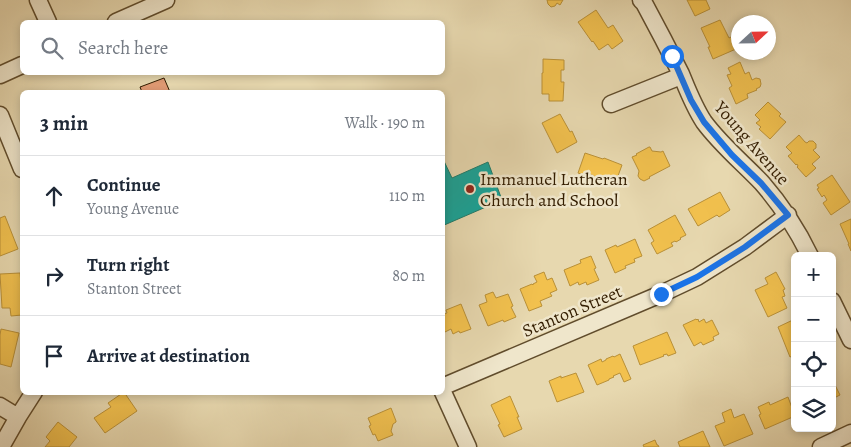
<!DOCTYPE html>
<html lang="en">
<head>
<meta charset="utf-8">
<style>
  :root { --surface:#fff; --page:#f6f6f7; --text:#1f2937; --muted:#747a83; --line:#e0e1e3 }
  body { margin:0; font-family:Alegreya,serif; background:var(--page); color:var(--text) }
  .controls { position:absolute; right:15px; bottom:15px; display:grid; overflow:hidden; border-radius:8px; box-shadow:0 2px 8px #0003 }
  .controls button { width:45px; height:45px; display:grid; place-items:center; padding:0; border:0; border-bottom:1px solid var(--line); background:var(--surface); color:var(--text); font:25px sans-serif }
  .compass { position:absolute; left:731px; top:15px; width:45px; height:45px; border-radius:50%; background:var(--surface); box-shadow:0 2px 8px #0003; rotate:68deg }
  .stop { position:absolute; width:15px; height:15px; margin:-11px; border:4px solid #1a73e8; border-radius:50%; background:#fff }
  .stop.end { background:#1a73e8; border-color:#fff; box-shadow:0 1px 5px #0008 }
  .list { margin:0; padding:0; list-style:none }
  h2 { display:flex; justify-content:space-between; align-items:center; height:65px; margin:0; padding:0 20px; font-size:21px }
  h2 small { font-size:16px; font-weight:400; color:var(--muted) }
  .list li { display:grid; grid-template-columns:32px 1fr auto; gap:15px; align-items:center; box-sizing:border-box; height:80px; padding:0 20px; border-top:1px solid var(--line) }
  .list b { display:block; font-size:19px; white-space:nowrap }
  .list p { margin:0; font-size:16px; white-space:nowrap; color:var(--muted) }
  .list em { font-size:16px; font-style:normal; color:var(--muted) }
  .icon { flex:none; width:28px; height:28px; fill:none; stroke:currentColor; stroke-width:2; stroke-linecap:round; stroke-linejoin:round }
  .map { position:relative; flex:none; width:851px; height:447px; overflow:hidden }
  .search { position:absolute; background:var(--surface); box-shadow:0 2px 8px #0003; left:20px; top:20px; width:425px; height:55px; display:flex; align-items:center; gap:12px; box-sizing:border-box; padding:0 18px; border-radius:8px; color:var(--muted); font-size:19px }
  .panel { position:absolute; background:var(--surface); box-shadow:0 2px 8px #0003; left:20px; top:90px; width:425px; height:305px; border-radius:8px }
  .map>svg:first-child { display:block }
</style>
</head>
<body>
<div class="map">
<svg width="851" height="447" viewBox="0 0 851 447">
  <rect width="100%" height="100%" fill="#e7d8af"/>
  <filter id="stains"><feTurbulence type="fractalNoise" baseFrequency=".004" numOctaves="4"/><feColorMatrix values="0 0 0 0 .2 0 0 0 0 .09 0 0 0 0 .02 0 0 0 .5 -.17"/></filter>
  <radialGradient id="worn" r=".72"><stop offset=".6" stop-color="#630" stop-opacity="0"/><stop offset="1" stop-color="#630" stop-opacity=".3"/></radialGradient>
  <!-- homes -->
  <path fill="#f2c14e" stroke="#b99037" d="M547 0H563L560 5 557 3 555 6 551 7 548 4Z
    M687 0H706L710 9 695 16Z
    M596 10 608 28 613 25 623 41 612 49 608 44 599 50 593 41 592 42 578 22Z
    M720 20 729 38 731 37 732 38 736 49 713 59 708 47H710L701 28Z
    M543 59 564 60V70H561V82H564L563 101H549V94H542V73H543Z
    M740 62 745 74 749 72 752 80 756 78 760 79 761 84 760 87 756 89 757 90 747 94 748 98 736 104 729 88 732 86 727 75 731 74 728 68Z
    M768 102 781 114 779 116 786 122 770 139 759 129 761 127 756 123 760 120 755 115Z
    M560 114 570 132 572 131 577 142 557 153 542 123Z
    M799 135 805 142 807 143 809 141H813L816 144V148L813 150 820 157 812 164 816 168 806 177 797 167 798 166 797 164 796 165 788 156 792 153 786 147Z
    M649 147H650L652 151 661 152 663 151 670 166 649 177 650 178 644 181 640 179 638 176 639 171 632 157 637 155 636 154Z
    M585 153 603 159 604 158 622 165 615 184 598 177V178L588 173 587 176 578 173Z
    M832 175 850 202 831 215 823 203 827 200 824 195 822 197 817 189 819 188 817 185Z
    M720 192 730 210 719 217 717 215 698 226 688 209Z
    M675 215 686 235 680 238 681 239 676 242 675 241 671 243 673 246 657 254 651 243 654 241 648 230Z
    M5 216 18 249 0 256V218Z
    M851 219V251L848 244H849L840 224Z
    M635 239 642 256 634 259 635 262 625 266 626 268 615 273 605 250 616 245 617 247Z
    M591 256 596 268 594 269 599 280 587 285 586 282 579 285 578 282 570 286 564 270 581 263 580 260Z
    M544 272 547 280 552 278 557 290 550 293 552 296 540 301 542 306 529 311 520 289 532 284 533 285V284L537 282 534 276Z
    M776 272 785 289 783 290 785 296 782 297 787 308 768 317 755 290 768 284 765 278Z
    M20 273 22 296V315L11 316 10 308H2L0 274Z
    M493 292 496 298 508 294 513 306 511 307 516 317 504 322 503 320 488 326 479 305 487 302 485 295Z
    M461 304 471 329 460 333 459 331 453 334 451 329 445 332 442 325V315L447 313 446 310Z
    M696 319 697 320 698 319 699 322 704 319 706 323 712 320 719 334 713 337 714 340 703 345 701 342 694 346 683 325Z
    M795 319V355L790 357 778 327Z
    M1 329 19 333 11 367 0 364V335Z
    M667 332 676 353 668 356 667 354 663 355 664 356 640 365 633 346Z
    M620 354 631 379 624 382 620 373 613 376 614 377 609 379V380L597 385 588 365 601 359 602 362 606 360V359L613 356 614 357Z
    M576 373 584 392 557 402 549 381 561 376V378Z
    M832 383 833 385H835L840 395 832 399Z
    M124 392 137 411 105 433 94 418 111 407 108 403Z
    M510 396 519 417H517L522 429 504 437 498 425 500 424 491 405Z
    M788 397 795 416 765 429 759 415 761 414 758 407 769 402 770 405Z
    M391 408 396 421V422L393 424 391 431 393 435 378 441 375 434 373 435 369 426 371 425 368 418Z
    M731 409 734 418 744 414 753 434 724 446 715 426 725 422 722 413Z
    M58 422 77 437 69 447H45L50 441 46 437Z
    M703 431 710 447H680L678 442Z
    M655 440 657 445H658L659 447H644L643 445Z"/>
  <!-- public -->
  <path fill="#17a398" stroke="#1f7b6a" d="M442 157 452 178 488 162 502 200 442 226Z"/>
  <!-- building -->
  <path fill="#e19b74" stroke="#331d00" d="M164 78 170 92H142L140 87Z"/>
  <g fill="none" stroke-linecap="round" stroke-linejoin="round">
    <!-- minor casing -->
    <g stroke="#604c2c" stroke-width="19">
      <path id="minor" d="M38 0 48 22
        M641 0 644 3C657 27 669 50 681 74 688 91 694 107 704 122 721 145 743 163 762 183 782 206 797 229 810 256
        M116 22 166 0
        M0 75 22 65
        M611 104 681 76
        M0 115 22 169
        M832 301 851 340
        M442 387 661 294 697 277 745 247 788 215
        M442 390 468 447
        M0 406 18 417
        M1 447 18 417 34 392
        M821 447 851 433"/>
    </g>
    <!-- minor -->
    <use href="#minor" stroke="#efe6cb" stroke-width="16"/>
  </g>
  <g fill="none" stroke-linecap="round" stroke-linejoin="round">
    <!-- route -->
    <path stroke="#1a73e8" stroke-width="6" d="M661 294 697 277 745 247 788 215 761 183 732 155 704 122 691 100 672 56"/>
  </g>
  <!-- markers -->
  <circle fill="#8f2418" stroke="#efe6cb" stroke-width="2" cx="470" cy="189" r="5"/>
  <g text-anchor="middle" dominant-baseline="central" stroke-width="5" stroke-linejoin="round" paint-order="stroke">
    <!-- street labels -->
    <g font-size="18" fill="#331d00" stroke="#efe6cb">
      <text transform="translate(752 143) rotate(49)">Young Avenue</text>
      <text transform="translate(572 311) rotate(-23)">Stanton Street</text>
    </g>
    <!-- poi labels -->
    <g font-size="18" fill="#331d00" stroke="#efe6cb" text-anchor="start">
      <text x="480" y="179">Immanuel Lutheran<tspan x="480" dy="21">Church and School</tspan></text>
    </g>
  </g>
  <rect width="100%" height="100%" filter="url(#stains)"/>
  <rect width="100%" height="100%" fill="url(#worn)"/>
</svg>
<div class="controls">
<button>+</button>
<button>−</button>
<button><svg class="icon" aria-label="locate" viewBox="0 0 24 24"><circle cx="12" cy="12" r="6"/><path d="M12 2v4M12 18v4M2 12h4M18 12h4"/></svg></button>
<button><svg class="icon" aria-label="layers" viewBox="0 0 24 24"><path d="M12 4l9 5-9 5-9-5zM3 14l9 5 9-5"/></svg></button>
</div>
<svg class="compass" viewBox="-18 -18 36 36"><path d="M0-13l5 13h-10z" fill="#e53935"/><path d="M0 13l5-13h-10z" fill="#747a83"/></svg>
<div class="stop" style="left:672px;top:56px"></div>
<div class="stop end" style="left:661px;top:294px"></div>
<div class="search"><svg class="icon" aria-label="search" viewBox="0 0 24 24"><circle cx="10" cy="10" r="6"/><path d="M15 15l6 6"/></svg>Search here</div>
<section class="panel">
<h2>3 min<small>Walk · 190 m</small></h2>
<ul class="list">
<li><svg class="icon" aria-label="ahead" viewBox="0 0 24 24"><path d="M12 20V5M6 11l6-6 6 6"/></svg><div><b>Continue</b><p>Young Avenue</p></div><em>110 m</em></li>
<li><svg class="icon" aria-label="right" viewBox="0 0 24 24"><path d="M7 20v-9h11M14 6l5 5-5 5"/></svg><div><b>Turn right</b><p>Stanton Street</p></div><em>80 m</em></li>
<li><svg class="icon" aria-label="arrive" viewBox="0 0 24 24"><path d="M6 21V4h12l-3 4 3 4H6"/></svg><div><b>Arrive at destination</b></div></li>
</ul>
</section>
</div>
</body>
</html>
